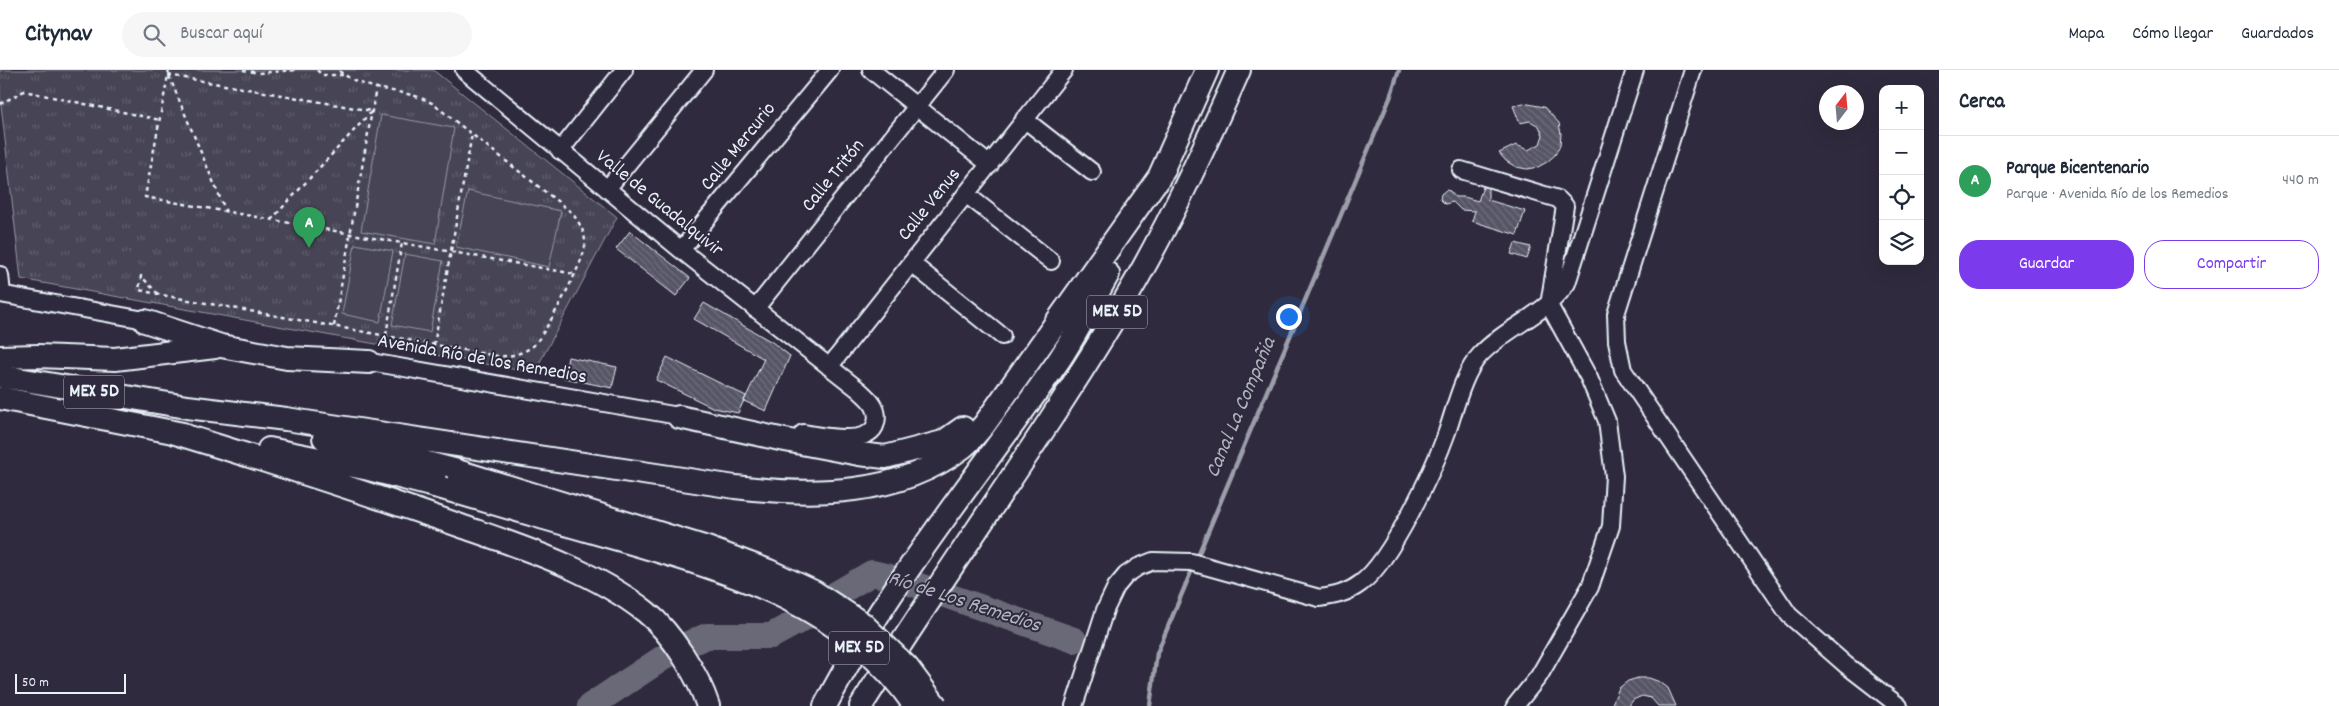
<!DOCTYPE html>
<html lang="es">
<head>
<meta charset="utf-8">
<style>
  :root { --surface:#fff; --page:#f6f6f7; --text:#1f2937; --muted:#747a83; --line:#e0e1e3; --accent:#7c3aed }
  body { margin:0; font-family:Dekko,sans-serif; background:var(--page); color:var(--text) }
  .controls { position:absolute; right:15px; top:15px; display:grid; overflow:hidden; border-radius:10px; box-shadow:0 5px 20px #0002 }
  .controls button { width:45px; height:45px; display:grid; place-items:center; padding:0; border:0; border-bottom:1px solid var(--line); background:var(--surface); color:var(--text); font:25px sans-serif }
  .compass { position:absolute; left:1819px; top:15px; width:45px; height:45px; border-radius:50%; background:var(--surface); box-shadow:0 5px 20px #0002; rotate:16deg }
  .scale { position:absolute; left:15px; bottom:12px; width:111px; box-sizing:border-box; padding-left:5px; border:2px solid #e8f1f8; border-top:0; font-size:14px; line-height:18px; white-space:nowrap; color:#e8f1f8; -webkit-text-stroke:4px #2f2a3d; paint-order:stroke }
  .you { position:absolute; left:1288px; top:246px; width:18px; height:18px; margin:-12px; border:4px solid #fff; border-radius:50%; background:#1a73e8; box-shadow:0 0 0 8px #1a73e833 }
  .badge { display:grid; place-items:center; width:32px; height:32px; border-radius:50%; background:var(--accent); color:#fff; font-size:16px; font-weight:700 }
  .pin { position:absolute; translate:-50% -41px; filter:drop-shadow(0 1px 2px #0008) }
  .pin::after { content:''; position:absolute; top:26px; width:18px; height:15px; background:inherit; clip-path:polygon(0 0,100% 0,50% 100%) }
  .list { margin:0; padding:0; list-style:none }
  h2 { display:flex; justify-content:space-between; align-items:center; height:65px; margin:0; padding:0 20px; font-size:21px }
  h2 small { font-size:16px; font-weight:400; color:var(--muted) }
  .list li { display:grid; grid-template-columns:32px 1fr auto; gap:15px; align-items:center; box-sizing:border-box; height:90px; padding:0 20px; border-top:1px solid var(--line) }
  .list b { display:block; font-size:19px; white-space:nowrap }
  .list p { margin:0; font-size:16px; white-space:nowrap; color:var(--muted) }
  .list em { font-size:16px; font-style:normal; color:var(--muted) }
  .actions { display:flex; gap:10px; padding:15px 20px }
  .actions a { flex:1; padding:11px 0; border:1px solid var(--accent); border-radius:20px; text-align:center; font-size:18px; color:var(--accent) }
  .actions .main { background:var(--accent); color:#fff }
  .icon { flex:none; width:28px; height:28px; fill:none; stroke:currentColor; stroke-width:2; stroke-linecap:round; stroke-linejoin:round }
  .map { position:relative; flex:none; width:1939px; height:636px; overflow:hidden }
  header { display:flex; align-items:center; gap:30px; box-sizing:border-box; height:70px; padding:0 25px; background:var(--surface); border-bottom:1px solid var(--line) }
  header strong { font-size:24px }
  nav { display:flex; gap:28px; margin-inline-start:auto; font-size:18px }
  .search { width:350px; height:45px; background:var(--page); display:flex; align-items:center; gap:12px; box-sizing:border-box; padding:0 18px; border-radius:28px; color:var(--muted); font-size:19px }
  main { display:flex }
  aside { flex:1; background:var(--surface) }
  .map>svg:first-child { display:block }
</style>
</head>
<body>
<header>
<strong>Citynav</strong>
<div class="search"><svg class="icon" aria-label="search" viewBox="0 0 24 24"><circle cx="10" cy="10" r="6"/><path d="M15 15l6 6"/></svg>Buscar aquí</div>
<nav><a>Mapa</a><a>Cómo llegar</a><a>Guardados</a></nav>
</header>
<main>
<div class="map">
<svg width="1939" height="636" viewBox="0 0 1939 636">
  <defs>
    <pattern id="grass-tufts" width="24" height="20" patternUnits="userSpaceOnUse" patternTransform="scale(1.25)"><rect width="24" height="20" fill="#464455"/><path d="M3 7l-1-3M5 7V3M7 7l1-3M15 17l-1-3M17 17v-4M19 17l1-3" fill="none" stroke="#615f6e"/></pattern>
    <pattern id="building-back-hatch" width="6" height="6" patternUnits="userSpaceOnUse" patternTransform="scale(1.25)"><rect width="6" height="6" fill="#575565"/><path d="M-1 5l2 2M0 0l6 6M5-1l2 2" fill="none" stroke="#6f6e7c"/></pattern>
  </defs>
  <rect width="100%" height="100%" fill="#2f2a3d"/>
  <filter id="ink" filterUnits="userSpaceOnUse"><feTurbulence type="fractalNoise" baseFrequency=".02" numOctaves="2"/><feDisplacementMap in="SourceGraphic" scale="10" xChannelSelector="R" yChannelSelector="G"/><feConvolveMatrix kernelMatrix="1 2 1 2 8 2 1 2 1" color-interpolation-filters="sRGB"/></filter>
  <g filter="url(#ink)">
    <!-- grass -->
    <path fill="url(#grass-tufts)" stroke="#979aa6" d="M0 0H433L617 147 534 303 21 209 0 26Z"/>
    <!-- pitch -->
    <path fill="#464455" stroke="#979aa6" d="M381 45 454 58 435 174 361 161Z
      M468 121 561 141 549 197 456 177Z
      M355 174 393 181 380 252 342 244Z
      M405 184 443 191 430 262 392 255Z"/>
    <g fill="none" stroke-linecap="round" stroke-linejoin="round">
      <!-- stream -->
      <path stroke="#9c9fab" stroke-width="4.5" d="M1150 636 1157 583 1390 28 1399 0"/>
      <!-- river -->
      <path stroke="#696978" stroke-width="26" d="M590 636 678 578 707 566H771L815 542 826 530 872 503 902 510 1074 570"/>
    </g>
    <!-- building -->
    <path fill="url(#building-back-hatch)" stroke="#e8f1f8" d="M1523 33 1544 37 1559 53 1561 64 1560 75 1555 85 1547 92 1538 97 1527 99 1516 97 1506 91 1499 83 1516 75 1528 80 1540 74 1543 65 1539 56 1530 51 1520 53 1513 36Z
      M1483 117 1488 118V130L1525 141 1517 165 1472 151 1475 141 1461 140 1453 132 1445 134 1440 129 1441 124 1446 120 1450 121 1455 127H1464L1478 131Z
      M630 161 690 208 676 226 616 179Z
      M1515 173 1531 177 1527 189 1511 184Z
      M704 233 772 272 790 286 766 341 744 331 764 289 694 249Z
      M568 287 617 297 612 318 564 308Z
      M667 287 746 326 738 343 714 338 656 310Z
      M1638 608H1649L1660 612 1668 618 1676 636H1658L1651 628 1642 626 1633 630 1629 636H1611L1619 618 1628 611Z"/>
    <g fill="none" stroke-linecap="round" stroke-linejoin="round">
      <!-- minor casing -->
      <g stroke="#e8f1f8" stroke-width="20">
        <path id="minor" d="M464 0 681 180 859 320C869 329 880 338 876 353 870 377 821 366 803 363
          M871 0 990 95
          M1693 0 1616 244 1617 271 1623 300 1789 545 1846 595 1899 636
          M1024 49 1092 102
          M560 81 624 0
          M1461 100 1558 129 1565 136 1549 235 1589 308 1607 351 1614 406 1611 456 1590 517 1539 606 1515 636
          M607 119 704 0
          M967 125 1051 191
          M681 180 830 0
          M911 193 1002 266
          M0 205 2 224
          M0 224 156 252
          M755 239 946 0
          M359 290 690 348
          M829 297 1064 0
          M1074 636 1105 540 1116 517 1126 505 1138 497 1153 491 1191 492 1319 528C1335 526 1348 523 1361 513 1391 491 1434 399 1447 362 1455 339 1463 303 1480 285 1506 257 1546 245 1567 213L1635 0"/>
      </g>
      <!-- highway casing -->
      <g stroke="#e8f1f8" stroke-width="26">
        <path id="highway" d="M1157 112 1207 0
          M145 251 221 276 287 288 369 292
          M0 287 38 286 115 289 215 277
          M0 306 187 337 286 349 735 417C812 426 898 427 963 377 971 371 977 362 984 355L1164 100
          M0 328 183 364
          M679 347 780 369 859 384 885 387 943 372 963 358
          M169 361C267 391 365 422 461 456 524 478 593 500 646 542 672 563 698 605 708 636
          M324 368 385 382 457 401
          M269 379 369 399 442 418
          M825 636C889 513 978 406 1057 293 1076 265 1091 234 1108 204
          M861 636C950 493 1052 357 1136 211 1175 142 1207 72 1239 0"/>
      </g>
      <!-- path -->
      <path stroke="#e8f1f8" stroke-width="2.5" stroke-dasharray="4 4" stroke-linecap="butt" d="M169 0 145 127 575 204
        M243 0 258 3 297 0
        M317 0 322 5H343
        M168 5 372 41 271 150
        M169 6 226 142
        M0 34 24 21 160 50
        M158 224 141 206 139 220 167 226 497 286C510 287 522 284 533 276 545 265 583 193 585 177 586 163 580 153 571 142L432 33C400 16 369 25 338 0
        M334 256 376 18
        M386 265 402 173
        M434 275 472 64"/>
      <!-- minor -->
      <use href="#minor" stroke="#2f2a3d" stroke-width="16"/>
      <!-- highway -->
      <use href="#highway" stroke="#2f2a3d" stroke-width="22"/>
      <!-- highway-bridge casing -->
      <g stroke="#e8f1f8" stroke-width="26" stroke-linecap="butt">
        <path id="highway-bridge" d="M457 401 707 478 769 501 814 522 863 554 907 597 936 636
          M442 418C502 436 561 453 621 470 733 503 845 534 915 636"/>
      </g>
      <!-- highway-bridge -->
      <use href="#highway-bridge" stroke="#2f2a3d" stroke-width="22"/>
    </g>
  </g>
  <g text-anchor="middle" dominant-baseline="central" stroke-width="4" stroke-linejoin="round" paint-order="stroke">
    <!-- shield labels -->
    <g fill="#2f2a3d" stroke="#b0b5c0" stroke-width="1">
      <rect x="1087" y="225.5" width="60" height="33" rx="4"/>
      <rect x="64" y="305.5" width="60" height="33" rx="4"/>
      <rect x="829" y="561.5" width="60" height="33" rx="4"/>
    </g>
    <g font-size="19" font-weight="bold" fill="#e8f1f8">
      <text x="1117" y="242">MEX 5D</text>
      <text x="94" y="322">MEX 5D</text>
      <text x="859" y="578">MEX 5D</text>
    </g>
    <!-- street labels -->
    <g font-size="20" fill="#e8f1f8" stroke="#2f2a3d">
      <text transform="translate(739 77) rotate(-51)">Calle Mercurio</text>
      <text transform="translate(834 106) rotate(-51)">Calle Tritón</text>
      <text transform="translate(659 134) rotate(39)">Valle de Guadalquivir</text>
      <text transform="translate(930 135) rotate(-51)">Calle Venus</text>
      <text transform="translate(482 290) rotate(10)">Avenida Río de los Remedios</text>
    </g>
    <!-- water labels -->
    <g font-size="21" font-style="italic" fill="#afb4be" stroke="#2f2a3d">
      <text transform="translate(1242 338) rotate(-67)">Canal La Compañia</text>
      <text transform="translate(964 533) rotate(18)">Río de Los Remedios</text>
    </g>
  </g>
</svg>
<div class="controls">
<button>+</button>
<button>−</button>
<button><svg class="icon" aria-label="locate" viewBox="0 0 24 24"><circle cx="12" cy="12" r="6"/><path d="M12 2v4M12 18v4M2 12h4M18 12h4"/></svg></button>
<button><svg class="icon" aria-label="layers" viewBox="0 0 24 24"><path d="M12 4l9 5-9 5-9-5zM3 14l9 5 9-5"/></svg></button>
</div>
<svg class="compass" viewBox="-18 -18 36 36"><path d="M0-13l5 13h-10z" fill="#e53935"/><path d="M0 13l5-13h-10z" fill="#747a83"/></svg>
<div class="scale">50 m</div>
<div class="you"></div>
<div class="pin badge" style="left:309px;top:178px;background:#2e9e5b">A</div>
</div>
<aside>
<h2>Cerca<small></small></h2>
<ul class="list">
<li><span class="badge" style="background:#2e9e5b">A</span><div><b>Parque Bicentenario</b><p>Parque · Avenida Río de los Remedios</p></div><em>440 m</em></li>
</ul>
<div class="actions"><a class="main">Guardar</a><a>Compartir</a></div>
</aside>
</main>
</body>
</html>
